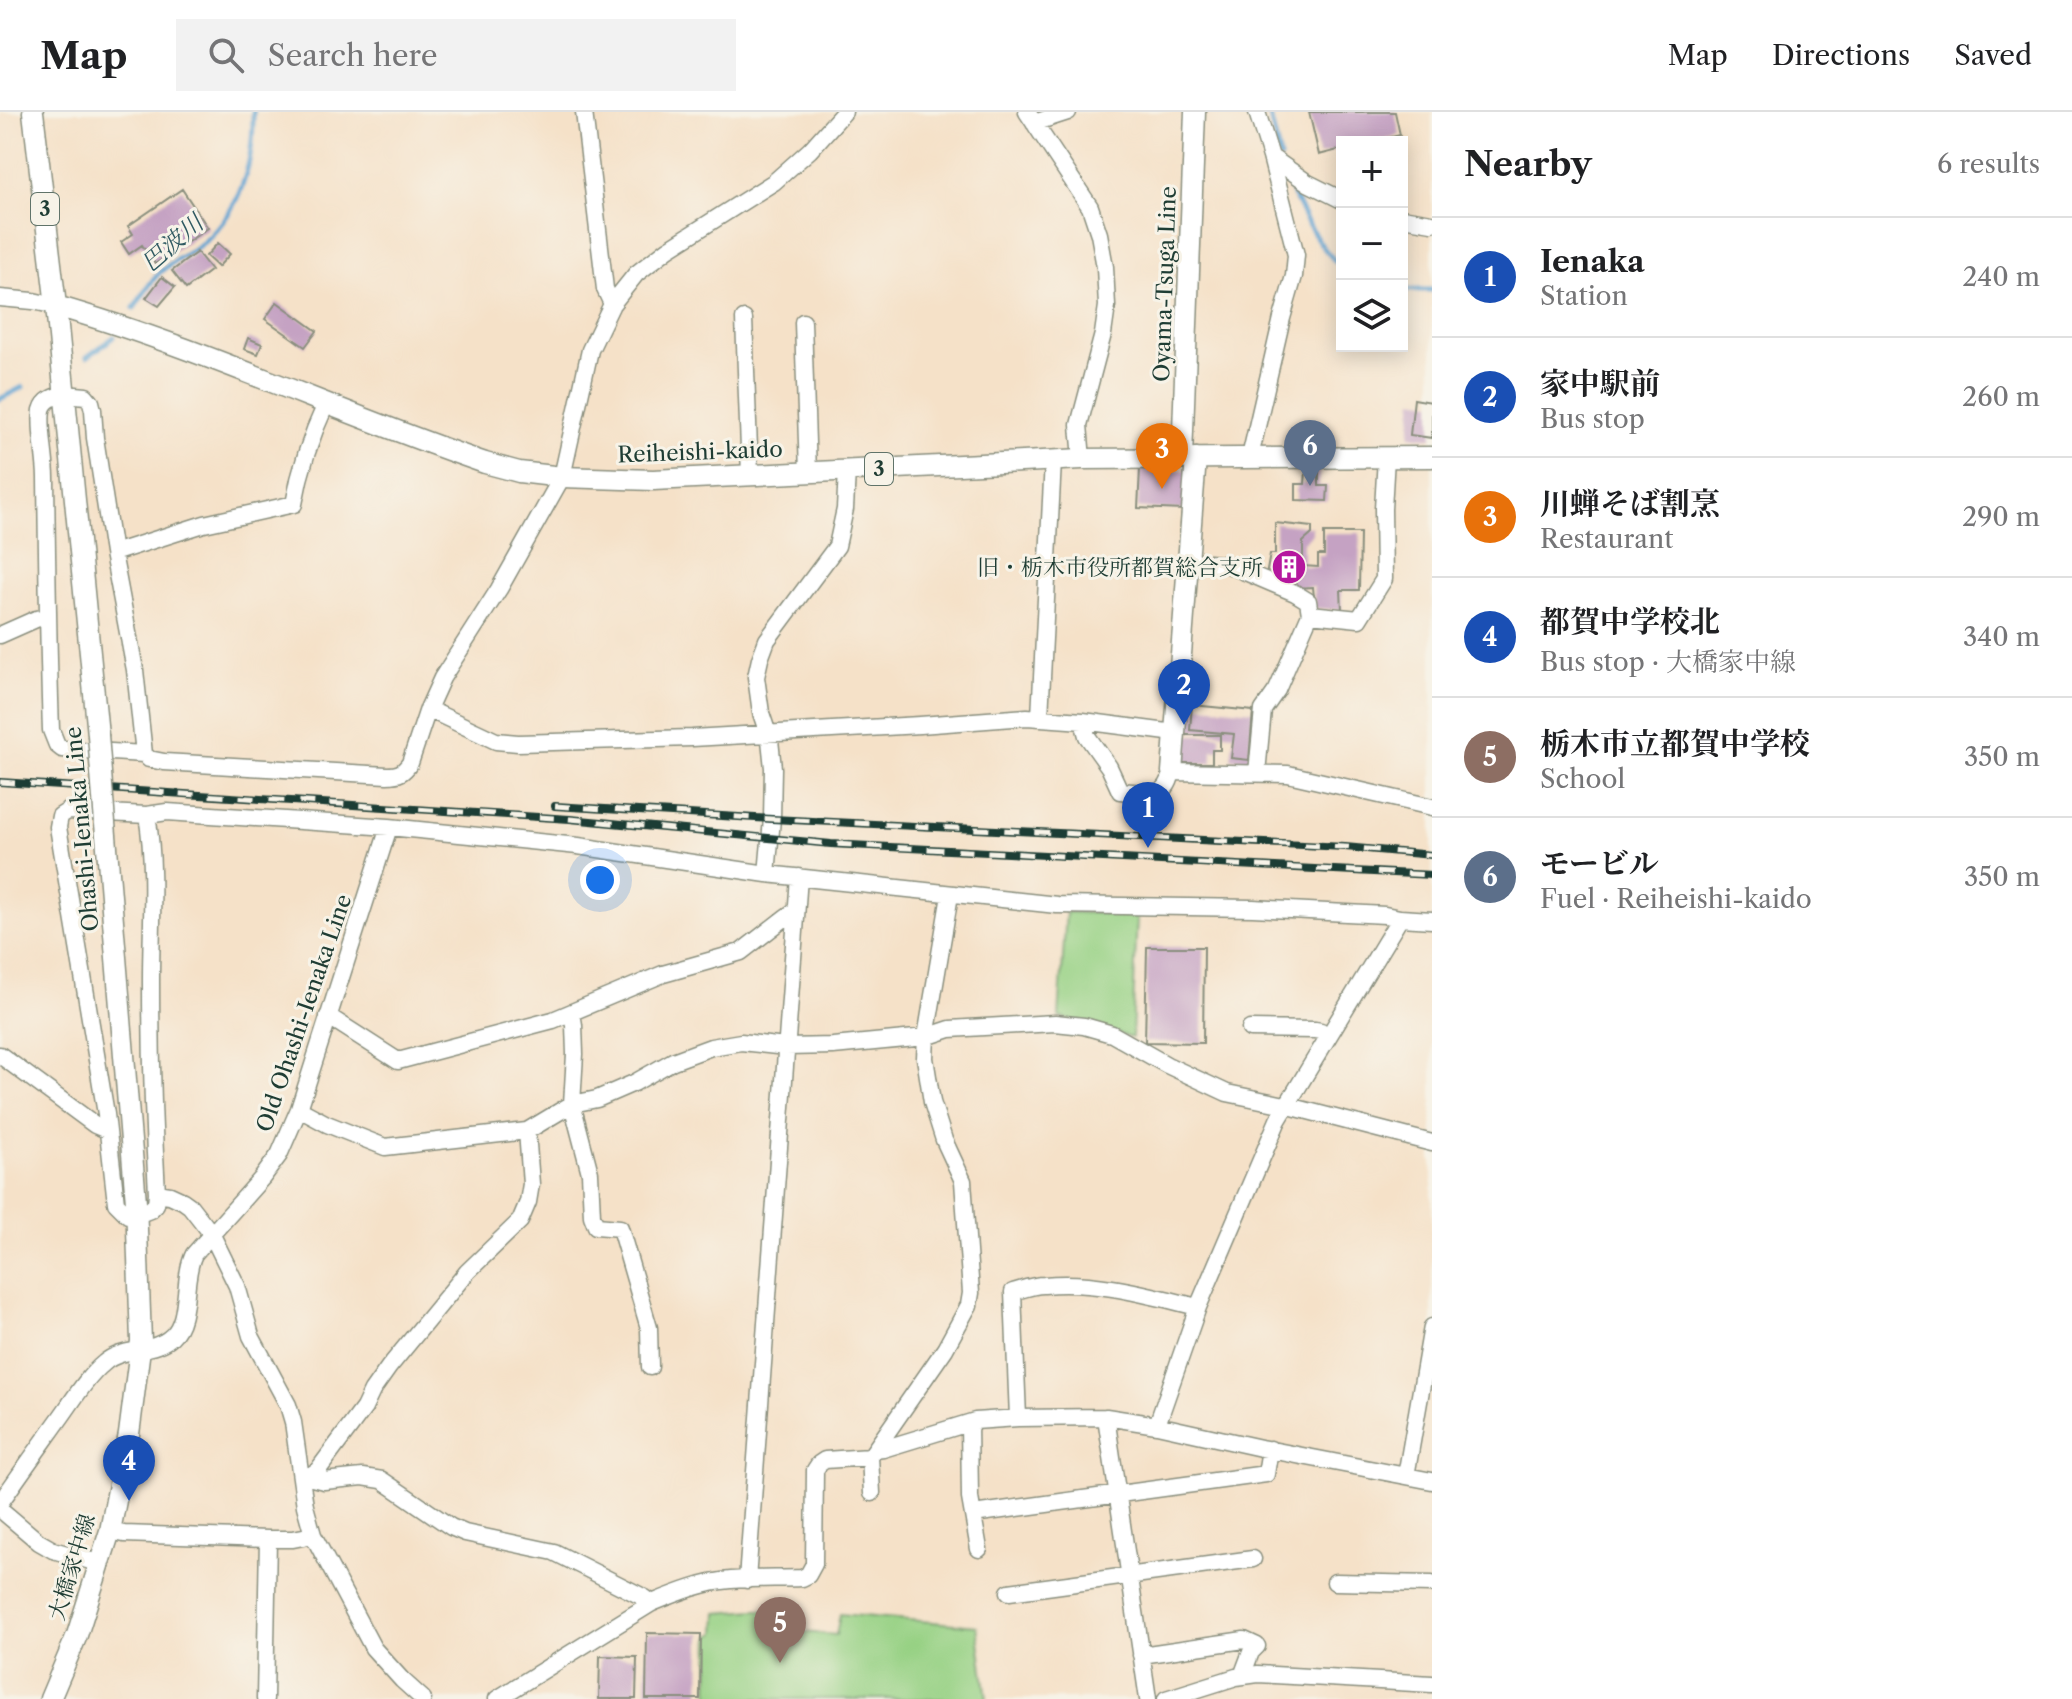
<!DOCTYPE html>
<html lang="en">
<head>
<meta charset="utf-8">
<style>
  :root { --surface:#fff; --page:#f2f2f2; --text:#202124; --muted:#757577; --line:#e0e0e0; --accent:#111827 }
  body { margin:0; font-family:"Libre Caslon Text","Noto Serif JP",serif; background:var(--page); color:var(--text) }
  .controls { position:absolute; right:24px; top:24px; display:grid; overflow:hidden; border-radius:0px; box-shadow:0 4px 20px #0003 }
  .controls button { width:72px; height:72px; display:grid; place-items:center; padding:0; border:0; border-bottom:2px solid var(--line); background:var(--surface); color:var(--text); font:40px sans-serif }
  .you { position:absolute; left:600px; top:768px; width:28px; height:28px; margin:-20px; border:6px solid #fff; border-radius:50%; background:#1a73e8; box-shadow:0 0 0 12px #1a73e833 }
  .badge { display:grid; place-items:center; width:52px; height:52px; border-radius:50%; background:var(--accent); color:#fff; font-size:26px; font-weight:700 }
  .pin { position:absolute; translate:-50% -66px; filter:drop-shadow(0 2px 4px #0008) }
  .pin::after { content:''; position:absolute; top:42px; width:28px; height:24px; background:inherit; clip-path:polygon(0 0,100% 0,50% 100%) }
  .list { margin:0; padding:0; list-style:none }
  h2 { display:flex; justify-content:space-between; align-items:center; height:104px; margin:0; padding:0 32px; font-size:34px }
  h2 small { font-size:26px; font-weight:400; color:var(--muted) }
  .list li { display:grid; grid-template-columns:52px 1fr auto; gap:24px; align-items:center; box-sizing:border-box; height:120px; padding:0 32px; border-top:2px solid var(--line) }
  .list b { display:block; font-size:30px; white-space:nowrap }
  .list p { margin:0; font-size:26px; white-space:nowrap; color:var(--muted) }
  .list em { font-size:26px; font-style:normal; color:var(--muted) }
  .icon { flex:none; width:44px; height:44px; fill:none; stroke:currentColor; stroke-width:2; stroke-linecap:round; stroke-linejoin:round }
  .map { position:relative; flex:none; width:1432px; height:1587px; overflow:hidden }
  header { display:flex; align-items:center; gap:48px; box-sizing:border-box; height:112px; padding:0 40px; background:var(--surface); border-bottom:2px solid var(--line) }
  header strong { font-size:38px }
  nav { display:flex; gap:44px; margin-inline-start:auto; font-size:28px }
  .search { width:560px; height:72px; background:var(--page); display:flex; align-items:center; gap:20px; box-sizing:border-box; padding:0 28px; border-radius:0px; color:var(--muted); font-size:30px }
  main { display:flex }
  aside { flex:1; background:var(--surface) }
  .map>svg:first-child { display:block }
</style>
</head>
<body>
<header>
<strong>Map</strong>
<div class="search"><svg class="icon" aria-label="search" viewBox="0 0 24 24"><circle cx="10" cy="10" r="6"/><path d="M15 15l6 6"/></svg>Search here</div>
<nav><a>Map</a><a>Directions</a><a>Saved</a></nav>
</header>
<main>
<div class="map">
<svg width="1432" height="1587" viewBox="0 0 1432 1587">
  <rect width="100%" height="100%" fill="#f7f3e8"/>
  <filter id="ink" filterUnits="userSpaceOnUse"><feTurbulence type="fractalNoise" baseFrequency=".0125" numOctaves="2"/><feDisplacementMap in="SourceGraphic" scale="16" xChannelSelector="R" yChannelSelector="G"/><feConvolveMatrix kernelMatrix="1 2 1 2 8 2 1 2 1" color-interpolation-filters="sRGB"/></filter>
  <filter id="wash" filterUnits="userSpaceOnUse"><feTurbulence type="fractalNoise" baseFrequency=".006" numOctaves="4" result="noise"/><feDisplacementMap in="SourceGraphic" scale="32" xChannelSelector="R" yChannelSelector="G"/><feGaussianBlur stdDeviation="1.8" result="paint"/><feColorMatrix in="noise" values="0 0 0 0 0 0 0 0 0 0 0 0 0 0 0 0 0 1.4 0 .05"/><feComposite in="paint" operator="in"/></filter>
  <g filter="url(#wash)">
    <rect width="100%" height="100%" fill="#f5e1c8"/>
    <!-- green -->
    <path fill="#97d184" stroke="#5b875c" stroke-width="2" d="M1066 800 1137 803 1132 926 1059 905Z
      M756 1498H780L781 1518 836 1523 840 1502 977 1514 987 1587H709L710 1524 716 1521 717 1501Z"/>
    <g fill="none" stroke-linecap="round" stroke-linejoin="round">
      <!-- stream -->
      <path stroke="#5ba0d0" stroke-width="5" d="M1269 0 1280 46
        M1286 63C1296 92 1317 135 1342 155
        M1402 178H1432
        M134 196C142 185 149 171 159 161 173 148 191 141 205 129 243 95 254 49 253 0
        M87 245 114 225
        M0 287 23 275"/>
    </g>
    <g id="blocks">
      <!-- building -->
      <path fill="#c5a2c3" d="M1309 0H1395L1400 23 1372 30H1342V37L1319 43Z
        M182 77 208 116 155 152 142 133 129 142 121 130 133 122 128 114Z
        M218 131 230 142 218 155 206 144Z
        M197 140 211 158 186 177 172 159Z
        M162 165 175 175 159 194 146 186Z
        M277 190 317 219 305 235 265 207Z
        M248 226 262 232 258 242 244 237Z
        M1414 287 1432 290V326L1410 323Z
        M1140 357 1187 358 1184 398 1138 396Z
        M1306 359H1319V374H1328L1327 389 1296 388V372H1305Z
        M1275 411 1312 415V422L1303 430V454L1318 455V443H1324V421H1360L1359 478H1341L1342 498 1315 496 1313 475 1292 476 1266 464 1270 442H1275Z
        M1192 593 1253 599 1249 648 1231 646 1234 622 1190 618Z
        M1184 623H1220V638H1212V651H1182Z
        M1147 835H1204L1203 931 1145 930Z
        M647 1521 701 1522 700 1587H646Z
        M600 1544 637 1545 636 1587H599Z"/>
    </g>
  </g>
  <g filter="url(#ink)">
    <use href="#blocks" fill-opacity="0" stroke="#8a8f7e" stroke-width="2"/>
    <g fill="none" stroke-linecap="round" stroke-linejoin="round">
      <!-- minor casing -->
      <g stroke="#8a8f7e" stroke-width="19">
        <path id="minor" d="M584 0 605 177 612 192
          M1027 0 1090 95 1099 122 1105 155 1107 194 1103 222 1079 313 1082 347
          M1034 11 1068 0
          M1271 45 1308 71 1342 88
          M1402 106 1432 111
          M0 186 33 189 56 194
          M744 207 750 363
          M803 210 808 361
          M65 282 86 284 91 290 93 298 95 326 113 441 135 558 144 642 62 637 57 633 51 618C48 534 47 450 46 366 46 347 39 315 42 298 45 287 55 284 65 282Z
          M1250 345 1282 206 1294 164 1296 143 1271 45 1257 0
          M113 441 204 412 294 392C300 357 311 324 326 292
          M1188 449 1229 453 1295 481 1308 489 1310 502 1359 507 1384 467 1383 397 1386 345
          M0 523 36 507 47 505
          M428 597 496 629 518 631 692 626 920 613 1027 605 1083 609 1175 621
          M1040 605 1053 349
          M1083 609 1087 624 1109 655 1120 679 1156 682C1166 679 1170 670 1172 660L1288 662 1432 695
          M144 642 149 647 164 650 387 663C399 663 403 661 410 651L428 597 442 566 499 477 562 365 590 238 612 192 636 162 668 137 774 70 810 38 844 0
          M1257 661 1263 598 1277 578 1310 502
          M147 703C156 756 151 813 151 868 151 939 153 1010 157 1081L156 1092 150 1098 137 1103H128L116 1091 106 1002 58 715 60 704 68 699 147 703 167 700 389 715 578 734 767 762 1057 793 1253 796 1385 803 1400 806 1432 808
          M767 762 772 707 773 656 770 628 761 601 756 565 760 547 767 528 837 434 845 397 847 359
          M572 901 574 913 575 942 572 992 590 1061 592 1104 596 1114 620 1116 649 1216 650 1255
          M328 904 398 949 553 908 663 862 741 840 786 805 796 798
          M1250 917 1315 918 1321 919 1327 925
          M0 943 95 1013 107 1018
          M299 997 327 1012 385 1035 527 1019 572 992 597 987 634 971 673 949 711 935 741 930 786 935 833 934 926 925 950 917 1055 911 1084 914 1112 922 1167 953 1227 981 1285 993 1432 1031
          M157 1081 170 1083 183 1089 190 1094 211 1121 237 1174 251 1224 288 1293 293 1310 305 1394 313 1423 373 1536 402 1568 423 1587
          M1106 1305 1148 1587
          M1018 1306 1013 1180C1023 1177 1034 1173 1044 1173 1096 1168 1148 1183 1198 1195
          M969 1311 970 1386 979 1437
          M1157 1313 1198 1195 1278 1008 1400 806
          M875 1338 883 1337 975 1309 1018 1306 1106 1305 1157 1313 1261 1336 1432 1369
          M1406 1364 1432 1215
          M308 1365 318 1358 364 1296 372 1279 389 1255 467 1160 520 1109 528 1090 531 1072 527 1019
          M302 1366 308 1365 324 1369 363 1365 382 1368 451 1415 465 1421 554 1440 645 1486 652 1491
          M872 1381 870 1345 945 1237 969 1193 971 1181 963 1069 944 1028 932 990 925 946 926 925 950 783
          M0 1391C20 1362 41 1333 61 1305 74 1287 87 1265 104 1251 123 1234 154 1242 172 1224 191 1207 182 1165 194 1142L262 1066 279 1043 299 997 389 715
          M0 1397 39 1430 53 1438 101 1452
          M973 1402 1266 1362 1270 1337
          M110 1419 124 1422 268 1427H293L313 1423
          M747 1468 799 765
          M1335 1470 1432 1472
          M1009 1480 1253 1447
          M1141 1543 1244 1528 1257 1534 1251 1540 1242 1564
          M265 1587 268 1427
          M497 1587 652 1491C677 1481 704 1470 731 1468 755 1466 779 1467 802 1466L808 1463 814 1452 815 1358 819 1352 825 1348 870 1345
          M1166 1587 1236 1565 1258 1562 1432 1572"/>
      </g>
      <!-- major casing -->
      <g stroke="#8a8f7e" stroke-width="23">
        <path id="major" d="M33 0 56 194 98 623
          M56 194C203 236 341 302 485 351L519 360 562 365 653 368 1082 347 1432 345
          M1182 345 1195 0
          M1172 660 1196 346
          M50 1587 77 1523 110 1419 129 1322 141 1229 136 1090 105 711"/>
      </g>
      <!-- minor -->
      <use href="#minor" stroke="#fff" stroke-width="16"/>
      <!-- major -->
      <use href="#major" stroke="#fff" stroke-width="20"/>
      <!-- rail casing -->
      <g stroke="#1f3d34" stroke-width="8">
        <path id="rail" d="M0 670 570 707 831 732 1432 763
          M555 694 772 707 1345 735 1432 743"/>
      </g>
      <!-- rail -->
      <use href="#rail" stroke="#f7f3e8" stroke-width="5" stroke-dasharray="15" stroke-linecap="butt"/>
      <!-- major-bridge casing -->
      <g stroke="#8a8f7e" stroke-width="23" stroke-linecap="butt">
        <path id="major-bridge" d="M98 623 105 711"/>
      </g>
      <!-- major-bridge -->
      <use href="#major-bridge" stroke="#fff" stroke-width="20"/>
    </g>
  </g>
  <!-- icons -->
  <defs>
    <g id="building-disc" transform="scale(1.8)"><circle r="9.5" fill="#b5179e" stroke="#f7f3e8"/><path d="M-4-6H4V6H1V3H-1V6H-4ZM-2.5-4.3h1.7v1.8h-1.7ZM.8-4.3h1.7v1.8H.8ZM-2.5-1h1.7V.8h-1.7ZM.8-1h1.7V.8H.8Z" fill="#fff"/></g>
  </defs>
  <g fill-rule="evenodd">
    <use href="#building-disc" x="1289" y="455"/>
  </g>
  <g text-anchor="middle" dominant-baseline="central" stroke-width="6" stroke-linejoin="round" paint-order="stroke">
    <!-- shield labels -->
    <g fill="#f7f3e8" stroke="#60746a" stroke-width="2">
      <rect x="31" y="81" width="28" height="32" rx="6"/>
      <rect x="865" y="341" width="28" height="32" rx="6"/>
    </g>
    <g font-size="20" font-weight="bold" fill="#1f3d34">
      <text x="45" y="97">3</text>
      <text x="879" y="357">3</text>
    </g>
    <!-- street labels -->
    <g font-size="22" fill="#1f3d34" stroke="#f7f3e8">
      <text transform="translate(1165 172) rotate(-88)">Oyama-Tsuga Line</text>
      <text transform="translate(700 340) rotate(-2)">Reiheishi-kaido</text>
      <text transform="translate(82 717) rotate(-95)">Ohashi-Ienaka Line</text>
      <text transform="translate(304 901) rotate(-71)">Old Ohashi-Ienaka Line</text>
      <text transform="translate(72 1455) rotate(-73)">大橋家中線</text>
    </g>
    <!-- poi labels -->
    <g font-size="22" fill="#1f3d34" stroke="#f7f3e8" text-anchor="end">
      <text x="1263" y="455">旧・栃木市役所都賀総合支所</text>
    </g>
    <!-- water labels -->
    <g font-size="24" font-style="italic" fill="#315b63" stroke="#f7f3e8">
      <text transform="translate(172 131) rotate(-41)">巴波川</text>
    </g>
  </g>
</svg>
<div class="controls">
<button>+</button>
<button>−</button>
<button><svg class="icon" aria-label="layers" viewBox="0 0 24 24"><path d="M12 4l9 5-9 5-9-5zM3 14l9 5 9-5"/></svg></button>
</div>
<div class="you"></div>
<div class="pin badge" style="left:1148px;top:736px;background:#1a4fb4">1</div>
<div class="pin badge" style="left:1184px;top:613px;background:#1a4fb4">2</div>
<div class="pin badge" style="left:1162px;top:377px;background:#e8710a">3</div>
<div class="pin badge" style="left:129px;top:1389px;background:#1a4fb4">4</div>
<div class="pin badge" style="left:780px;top:1551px;background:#8d6e63">5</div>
<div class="pin badge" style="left:1310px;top:374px;background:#5c6f8a">6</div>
</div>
<aside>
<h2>Nearby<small>6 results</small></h2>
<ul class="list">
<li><span class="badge" style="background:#1a4fb4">1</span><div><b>Ienaka</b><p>Station</p></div><em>240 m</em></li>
<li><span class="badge" style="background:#1a4fb4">2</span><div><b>家中駅前</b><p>Bus stop</p></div><em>260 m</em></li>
<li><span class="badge" style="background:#e8710a">3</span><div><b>川蝉そば割烹</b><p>Restaurant</p></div><em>290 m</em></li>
<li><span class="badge" style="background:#1a4fb4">4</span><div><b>都賀中学校北</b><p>Bus stop · 大橋家中線</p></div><em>340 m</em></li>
<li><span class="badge" style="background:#8d6e63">5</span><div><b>栃木市立都賀中学校</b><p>School</p></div><em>350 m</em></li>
<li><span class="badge" style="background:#5c6f8a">6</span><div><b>モービル</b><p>Fuel · Reiheishi-kaido</p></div><em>350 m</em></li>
</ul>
</aside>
</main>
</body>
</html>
